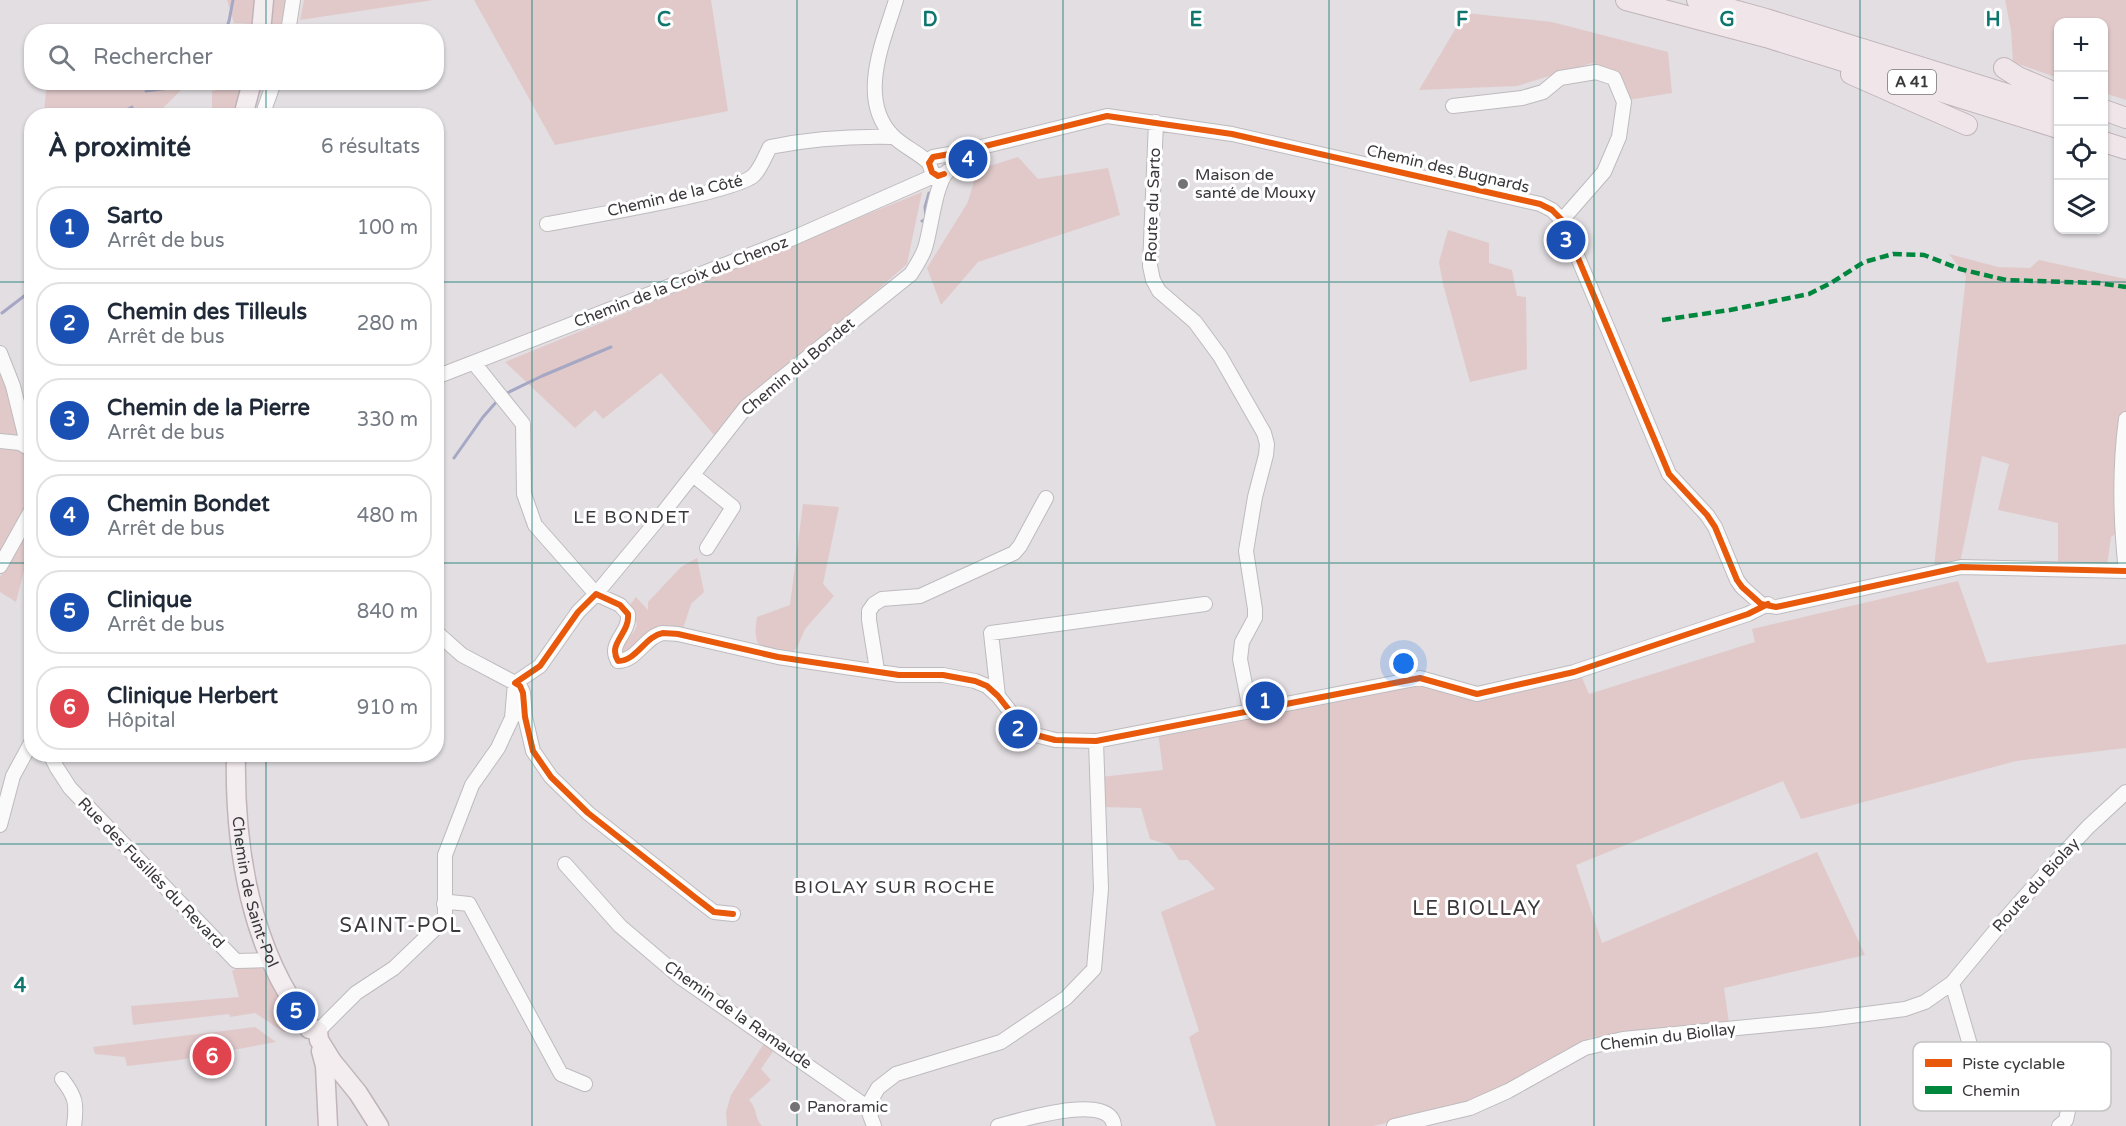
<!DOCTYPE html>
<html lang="fr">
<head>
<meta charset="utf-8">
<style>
  :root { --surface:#fff; --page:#f2f2f3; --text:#1f2937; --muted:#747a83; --line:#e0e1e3; --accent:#db2777 }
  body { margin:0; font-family:"Varela Round",sans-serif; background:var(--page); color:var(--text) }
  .controls { position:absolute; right:18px; top:18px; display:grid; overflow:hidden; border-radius:12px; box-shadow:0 2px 4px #0004 }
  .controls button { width:54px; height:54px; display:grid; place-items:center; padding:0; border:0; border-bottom:2px solid var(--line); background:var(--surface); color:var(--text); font:30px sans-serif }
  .you { position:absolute; left:1404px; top:664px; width:21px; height:21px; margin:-15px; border:4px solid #fff; border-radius:50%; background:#1a73e8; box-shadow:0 0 0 9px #1a73e833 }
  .badge { display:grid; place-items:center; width:39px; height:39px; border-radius:50%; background:var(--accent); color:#fff; font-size:20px; font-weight:700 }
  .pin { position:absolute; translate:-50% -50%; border:3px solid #fff; box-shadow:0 2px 6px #0006 }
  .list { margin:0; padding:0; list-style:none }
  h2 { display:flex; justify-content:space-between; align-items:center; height:78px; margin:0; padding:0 24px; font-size:26px }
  h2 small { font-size:20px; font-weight:400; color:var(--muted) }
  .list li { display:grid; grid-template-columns:39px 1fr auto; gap:18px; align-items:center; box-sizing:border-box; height:84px; margin:0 12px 12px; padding:0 12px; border:2px solid var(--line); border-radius:24px }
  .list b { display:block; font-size:22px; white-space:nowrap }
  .list p { margin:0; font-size:20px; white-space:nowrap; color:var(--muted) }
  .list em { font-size:20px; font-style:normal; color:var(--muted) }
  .icon { flex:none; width:33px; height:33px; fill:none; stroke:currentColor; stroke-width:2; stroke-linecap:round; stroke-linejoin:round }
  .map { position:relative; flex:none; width:2126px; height:1126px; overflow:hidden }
  .search { position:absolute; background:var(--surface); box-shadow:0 2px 4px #0004; left:24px; top:24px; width:420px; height:66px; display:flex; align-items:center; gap:15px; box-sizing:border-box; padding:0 21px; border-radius:24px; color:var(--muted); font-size:22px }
  .panel { position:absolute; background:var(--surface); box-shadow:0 2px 4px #0004; left:24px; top:108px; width:420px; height:654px; border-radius:24px }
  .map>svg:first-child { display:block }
</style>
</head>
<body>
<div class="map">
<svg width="2126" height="1126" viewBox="0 0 2126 1126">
  <rect width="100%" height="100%" fill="#e2dee2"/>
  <!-- green -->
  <path fill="#e1c9ca" d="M227 0H254L252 24 234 23Z
    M274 0H286L280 31 271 32Z
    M304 0H433L300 20Z
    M474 0H711L728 111 555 145Z
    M2005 0H2126V100L2104 93V22H2058V78L2013 62 2011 30Z
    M1465 13 1552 22 1668 52 1672 93 1628 100 1618 71 1592 63 1517 86 1419 90Z
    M183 83 185 86 156 115H44L46 90 63 83Z
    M243 84 235 115 212 116V91Z
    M1018 157 1038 179 1108 168 1120 215 978 262 941 305 927 268 968 202 977 170Z
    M922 192 907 264 714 435 661 373 603 419 595 410 575 428 505 362Z
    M1448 230 1489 243V263L1512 270 1517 296 1526 297 1527 369 1470 382 1443 284 1439 262Z
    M1949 254 1998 267 2030 268 2039 260 2126 279V490L2117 533 2111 537 2107 566 2058 564V523L1998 510 2009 464 1982 456 1960 563 1934 567 1966 276Z
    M0 364 21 438 0 435Z
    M0 446 24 451 32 462 31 491 22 518 0 555Z
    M803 504 839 507 823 584 834 596 805 629 797 648 789 655C760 647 752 650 757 617L790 605Z
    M31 520V543L16 602 0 592V577Z
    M697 558 704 592 691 604 683 629C677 628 669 625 663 626 649 629 635 641 627 653L622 652 621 648 635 630 637 624 629 606 636 597 648 610V602L681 567Z
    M1958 581 1987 663 2126 644V748L2016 761 1801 819 1783 781 1576 865 1602 943 1817 852 1865 955 1724 988 1729 1023 1590 1038 1475 1102 1373 1126H1216L1189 1037 1199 1031 1161 912 1215 889 1188 860H1179L1169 845 1150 839 1141 808 1103 807 1101 777 1163 770 1158 733 1427 683 1484 700 1580 673 1589 694 1755 642 1752 629Z
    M241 966 269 969 298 1022 296 1030 284 1032 255 1013 230 1017 229 1014 133 1025 131 1006 239 997 232 971Z
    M255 1027 276 1042 179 1060 127 1066 125 1057 95 1054 93 1047Z
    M765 1042 776 1047 761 1069 771 1080 749 1100C758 1109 754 1118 762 1126H727L726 1112 731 1095Z"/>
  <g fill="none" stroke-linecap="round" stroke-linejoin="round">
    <!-- stream -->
    <path stroke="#a6a7c4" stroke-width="3" d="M225 32 229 21 233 0
      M146 91 193 85 196 82
      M115 116 132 107
      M922 221 926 219 925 207 929 193
      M2 313 32 290
      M505 394 542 376 611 347
      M454 458 483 417 498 400"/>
    <!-- minor casing -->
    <g stroke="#bebbbe" stroke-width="16">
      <path id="minor" d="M896 0C884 40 857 98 892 135 902 146 918 152 929 163
        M288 32 293 0
        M1453 106 1522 98 1543 92 1560 78 1596 72 1614 78 1624 102 1619 137 1604 172 1562 220
        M262 116 274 82
        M1156 122 1150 266 1153 280 1159 291 1195 322 1220 356 1264 433 1267 444 1266 455 1255 497 1246 551 1255 609V618L1242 642 1240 659 1250 710
        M944 174 938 176 932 172 929 163 933 157 961 152 1107 116 1232 134 1540 204 1552 210 1562 220 1669 474 1707 515 1715 527 1737 580 1742 587 1761 604 1776 607 1961 567 2126 571
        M547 224C579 218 739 192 754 175 761 168 765 156 770 147 810 139 852 136 893 137
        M0 353 13 386 28 447
        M474 363 523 424 524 494 535 525 596 594 655 523 746 407 911 274C916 266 922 257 925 248 931 230 935 183 948 171
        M436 377 791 239 936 175
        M0 441 20 443 32 450
        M693 475 733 507 707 548
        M0 566 32 509
        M2126 571C2120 518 2119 471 2126 419
        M877 670 869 620V611L874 604 882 599 920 596 1014 553 1020 546 1046 498
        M998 696 991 633 1205 604
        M50 754 57 768 70 788 236 961 270 960
        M0 825 13 776 32 741
        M565 864 620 926 680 977 867 1107
        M444 904 450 902 469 904 561 1074 585 1084
        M733 914 714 912 697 899 588 813 551 777 533 751 525 717 523 693 520 686 515 683 540 666 578 612 596 594 620 605 628 614C630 634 607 643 618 661 637 661 645 636 663 633 668 633 674 634 678 634L778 657 899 675H943L975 681 987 686 998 696 1020 724 1032 734 1055 740 1096 741 1420 678 1477 694 1574 672 1748 614 1768 604
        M1952 983 1975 1062 1979 1072 1987 1081 2057 1095 2065 1100 2069 1106 2066 1120 2059 1126
        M318 1031 356 993 394 968 439 925 445 916V855L472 785 498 748 512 718 515 683 462 655 436 632
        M62 1079C76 1097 77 1104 74 1126
        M874 1126 867 1107 878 1088 896 1074 1001 1042 1066 998 1094 969 1101 889 1096 741
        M998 1126C1018 1121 1111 1091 1114 1126
        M1394 1126 1470 1108 1508 1091 1585 1048 1623 1039 1820 1020 1905 1009 1925 1002 1952 983 2005 919 2051 867 2088 827 2126 792"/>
    </g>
    <!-- major casing -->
    <g stroke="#c0b4b9" stroke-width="21">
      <g id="major">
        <path d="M261 32 264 0"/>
        <path d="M243 116 252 82"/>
        <path id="s1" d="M236 754C234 849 251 954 312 1029"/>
        <path d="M309 1029H314L318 1031 319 1040 332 1061 358 1093 379 1126"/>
        <path d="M321 1051 325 1066 328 1126"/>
      </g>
    </g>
    <!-- highway casing -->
    <g stroke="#c0b4b9" stroke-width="22">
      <path id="highway" d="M1626 0 1766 37 2058 128
        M1697 0 1766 19 2058 110
        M2004 68 2018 77 2058 94
        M1851 74 1967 125
        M2104 110 2126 118
        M2104 142 2126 149"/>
    </g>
    <!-- minor -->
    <use href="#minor" stroke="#fbfafb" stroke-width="14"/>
    <!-- major -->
    <use href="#major" stroke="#f4edf0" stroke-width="18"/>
    <!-- highway -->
    <use href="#highway" stroke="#f0e6ea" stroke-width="20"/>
    <!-- quiet -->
    <path stroke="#00873e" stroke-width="4.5" stroke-dasharray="9 4.5" stroke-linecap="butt" d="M1662 320 1730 310 1809 294 1831 283 1864 262 1893 254 1924 255 1960 269 2006 280 2098 283 2126 287"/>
    <!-- cycleway casing -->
    <g stroke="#fff" stroke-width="10">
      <path id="cycleway" d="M944 174 938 176 932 172 929 163 933 157 961 152 1107 116 1232 134 1540 204 1552 210 1562 220 1669 474 1707 515 1715 527 1737 580 1742 587 1761 604 1776 607 1961 567 2126 571
        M733 914 714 912 697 899 588 813 551 777 533 751 525 717 523 693 520 686 515 683 540 666 578 612 596 594 620 605 628 614C630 634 607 643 618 661 637 661 645 636 663 633 668 633 674 634 678 634L778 657 899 675H943L975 681 987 686 998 696 1020 724 1032 734 1055 740 1096 741 1420 678 1477 694 1574 672 1748 614 1768 604"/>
    </g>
    <!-- cycleway -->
    <use href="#cycleway" stroke="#e8590c" stroke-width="6"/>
  </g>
  <!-- grid -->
  <path fill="none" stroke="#0f766e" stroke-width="1.5" stroke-opacity="0.55" d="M266 0V32M532 0V1126M797 0V1126M1063 0V1126M1329 0V1126M1594 0V1126M1860 0V1126M266 82V116M0 282H32M436 282H2126M0 563H32M436 563H2126M266 754V1126M0 844H2126"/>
  <!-- markers -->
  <g fill="#757275" stroke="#fff" stroke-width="2">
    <circle cx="1183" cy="184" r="6"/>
    <circle cx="795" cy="1107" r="6"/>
  </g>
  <g text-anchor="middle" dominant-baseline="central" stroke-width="6" stroke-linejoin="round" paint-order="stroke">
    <!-- shield labels -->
    <rect fill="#fff" stroke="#767476" stroke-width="1.5" x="1888" y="70" width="48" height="24" rx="4.5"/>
    <g font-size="15" font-weight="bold" fill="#3b383b">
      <text x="1912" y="82">A 41</text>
    </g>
    <!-- street labels -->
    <g font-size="16" fill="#3b383b" stroke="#fff">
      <text transform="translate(1448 169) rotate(13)">Chemin des Bugnards</text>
      <text transform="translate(675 196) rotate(-13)">Chemin de la Côté</text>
      <text transform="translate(1153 205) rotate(-88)">Route du Sarto</text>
      <text transform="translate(681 282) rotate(-21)">Chemin de la Croix du Chenoz</text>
      <text transform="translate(798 367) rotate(-40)">Chemin du Bondet</text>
      <text transform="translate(151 873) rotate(46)">Rue des Fusillés du Revard</text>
      <text transform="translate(2036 885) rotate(-48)">Route du Biolay</text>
      <text stroke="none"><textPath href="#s1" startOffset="140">Chemin de Saint-Pol</textPath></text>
      <text transform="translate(738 1015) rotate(35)">Chemin de la Ramaude</text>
      <text transform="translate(1668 1037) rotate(-7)">Chemin du Biollay</text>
    </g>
    <!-- poi labels -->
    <g font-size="16" fill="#3b383b" stroke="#fff" text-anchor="start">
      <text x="1195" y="175">Maison de<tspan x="1195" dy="18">santé de Mouxy</tspan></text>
      <text x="807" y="1107">Panoramic</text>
    </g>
    <!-- neighbourhood labels -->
    <g font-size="18" letter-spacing="1.5" fill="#3b383b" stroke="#fff">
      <text x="632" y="517">LE BONDET</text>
      <text x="895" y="887">BIOLAY SUR ROCHE</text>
    </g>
    <!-- quarter labels -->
    <g font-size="20" letter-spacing="1.5" fill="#3b383b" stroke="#fff">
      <text x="1477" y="909">LE BIOLLAY</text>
      <text x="401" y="926">SAINT-POL</text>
    </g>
  </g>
  <!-- legend -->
  <rect x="1913" y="1042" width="198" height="69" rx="9" fill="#fff" stroke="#c4c3c4" stroke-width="1.5"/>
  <rect x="1925" y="1059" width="27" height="8" fill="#e8590c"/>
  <rect x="1925" y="1086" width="27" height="8" fill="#00873e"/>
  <g font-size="16" fill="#3b383b">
    <text x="1962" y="1069">Piste cyclable</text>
    <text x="1962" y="1096">Chemin</text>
  </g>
  <g font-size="20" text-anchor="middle" font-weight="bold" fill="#0f766e" stroke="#fff" stroke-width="6" stroke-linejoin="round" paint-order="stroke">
    <text x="664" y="26">C</text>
    <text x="930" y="26">D</text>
    <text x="1196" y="26">E</text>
    <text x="1462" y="26">F</text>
    <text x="1727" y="26">G</text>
    <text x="1993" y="26">H</text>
    <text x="20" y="992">4</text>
  </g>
</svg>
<div class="controls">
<button>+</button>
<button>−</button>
<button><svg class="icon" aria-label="locate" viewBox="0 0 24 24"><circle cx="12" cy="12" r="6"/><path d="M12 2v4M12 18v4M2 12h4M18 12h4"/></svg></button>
<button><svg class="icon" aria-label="layers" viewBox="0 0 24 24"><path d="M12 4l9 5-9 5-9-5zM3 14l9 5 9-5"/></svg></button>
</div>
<div class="you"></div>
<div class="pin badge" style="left:1265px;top:701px;background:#1a4fb4">1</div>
<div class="pin badge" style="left:1018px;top:729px;background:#1a4fb4">2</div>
<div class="pin badge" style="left:1566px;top:240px;background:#1a4fb4">3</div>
<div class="pin badge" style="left:968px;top:159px;background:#1a4fb4">4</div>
<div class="pin badge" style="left:296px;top:1011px;background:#1a4fb4">5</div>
<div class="pin badge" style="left:212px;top:1056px;background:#e0444e">6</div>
<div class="search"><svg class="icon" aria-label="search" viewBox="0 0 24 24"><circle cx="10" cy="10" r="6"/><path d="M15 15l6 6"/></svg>Rechercher</div>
<section class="panel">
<h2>À proximité<small>6 résultats</small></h2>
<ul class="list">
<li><span class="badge" style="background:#1a4fb4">1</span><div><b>Sarto</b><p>Arrêt de bus</p></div><em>100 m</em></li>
<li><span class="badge" style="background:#1a4fb4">2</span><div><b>Chemin des Tilleuls</b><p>Arrêt de bus</p></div><em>280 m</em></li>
<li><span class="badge" style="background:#1a4fb4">3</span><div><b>Chemin de la Pierre</b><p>Arrêt de bus</p></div><em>330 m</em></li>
<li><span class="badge" style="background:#1a4fb4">4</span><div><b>Chemin Bondet</b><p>Arrêt de bus</p></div><em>480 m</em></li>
<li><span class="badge" style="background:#1a4fb4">5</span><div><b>Clinique</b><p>Arrêt de bus</p></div><em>840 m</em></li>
<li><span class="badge" style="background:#e0444e">6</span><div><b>Clinique Herbert</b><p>Hôpital</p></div><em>910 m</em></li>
</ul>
</section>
</div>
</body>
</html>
